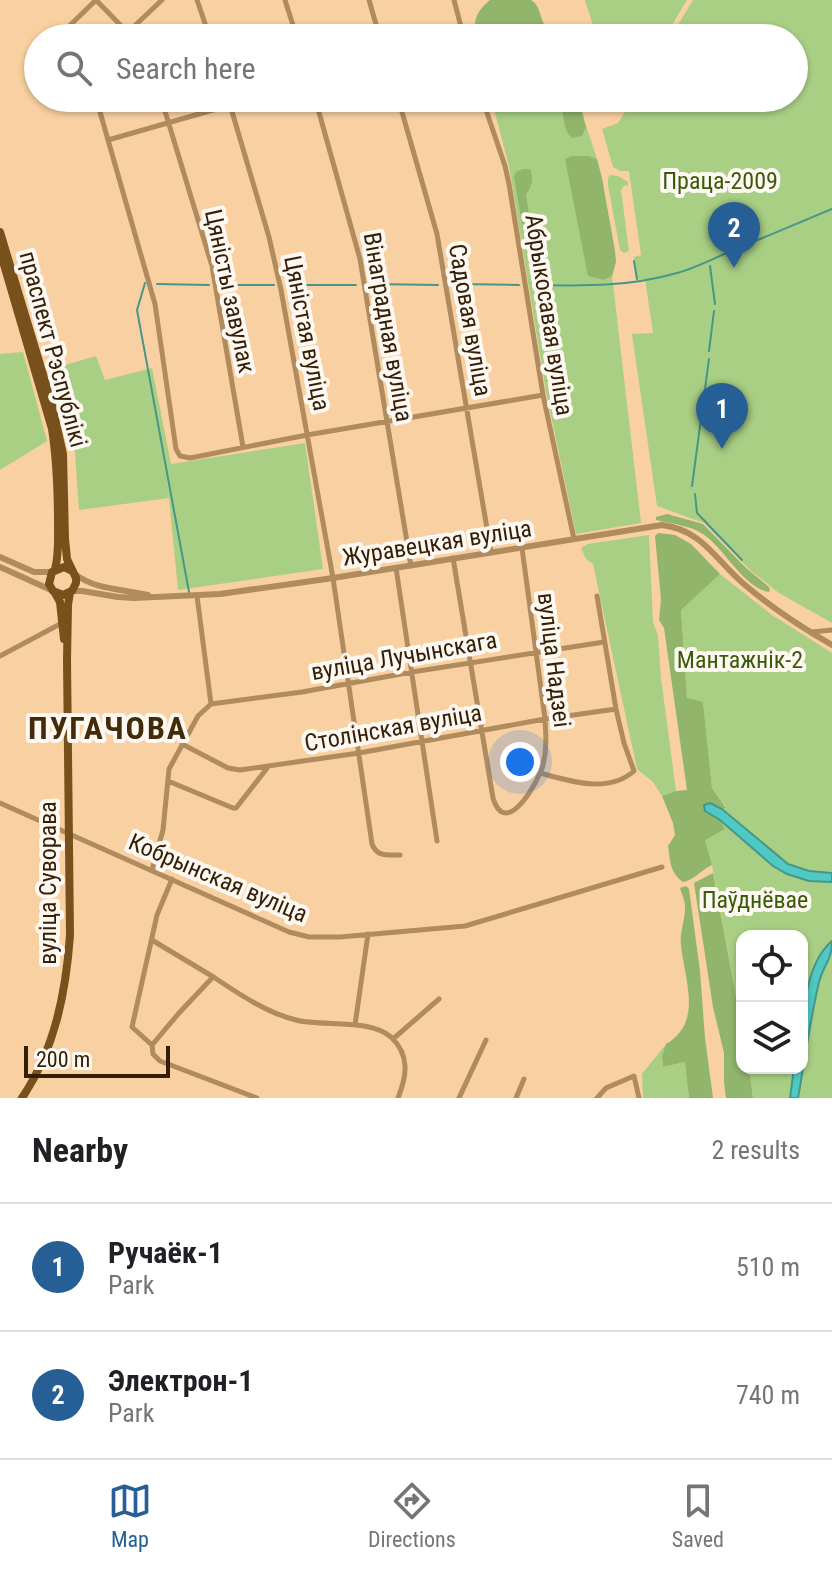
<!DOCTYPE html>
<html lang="en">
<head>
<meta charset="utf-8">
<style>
  :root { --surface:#fff; --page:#f2f2f2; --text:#202124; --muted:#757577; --line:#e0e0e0; --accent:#255f96 }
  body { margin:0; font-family:"Roboto Condensed",sans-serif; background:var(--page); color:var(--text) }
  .controls { position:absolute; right:24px; bottom:24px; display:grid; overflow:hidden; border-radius:16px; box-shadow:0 2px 6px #0004 }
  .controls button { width:72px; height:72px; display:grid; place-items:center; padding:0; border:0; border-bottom:2px solid var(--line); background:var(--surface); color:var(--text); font:40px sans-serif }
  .scale { position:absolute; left:24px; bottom:20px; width:146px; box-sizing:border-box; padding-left:8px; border:4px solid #331f06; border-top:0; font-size:22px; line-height:28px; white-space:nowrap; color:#331f06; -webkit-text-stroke:6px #fdf8f2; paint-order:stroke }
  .you { position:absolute; left:520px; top:762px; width:28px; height:28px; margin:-20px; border:6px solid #fff; border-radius:50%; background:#1a73e8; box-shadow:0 0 0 12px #1a73e833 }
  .badge { display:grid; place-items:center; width:52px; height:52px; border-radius:50%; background:var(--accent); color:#fff; font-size:26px; font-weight:700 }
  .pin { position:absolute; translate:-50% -66px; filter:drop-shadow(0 2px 4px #0008) }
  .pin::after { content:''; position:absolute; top:42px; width:28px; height:24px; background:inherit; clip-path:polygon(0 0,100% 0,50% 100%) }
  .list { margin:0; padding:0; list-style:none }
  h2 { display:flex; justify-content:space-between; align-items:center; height:104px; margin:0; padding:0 32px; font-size:34px }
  h2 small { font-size:26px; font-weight:400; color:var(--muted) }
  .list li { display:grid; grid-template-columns:52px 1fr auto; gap:24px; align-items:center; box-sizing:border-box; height:128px; padding:0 32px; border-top:2px solid var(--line) }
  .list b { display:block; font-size:30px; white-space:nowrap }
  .list p { margin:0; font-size:26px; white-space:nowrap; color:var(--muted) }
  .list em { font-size:26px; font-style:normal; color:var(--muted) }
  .icon { flex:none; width:44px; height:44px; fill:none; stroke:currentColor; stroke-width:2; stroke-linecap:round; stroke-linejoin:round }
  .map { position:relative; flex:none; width:832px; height:1098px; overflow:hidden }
  .search { position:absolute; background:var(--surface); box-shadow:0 2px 6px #0004; left:24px; right:24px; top:24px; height:88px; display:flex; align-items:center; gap:20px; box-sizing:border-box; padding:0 28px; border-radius:44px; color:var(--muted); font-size:30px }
  .sheet { height:360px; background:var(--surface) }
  nav { display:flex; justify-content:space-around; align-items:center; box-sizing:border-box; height:112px; border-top:2px solid var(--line); background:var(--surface); font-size:22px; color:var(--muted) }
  nav a { display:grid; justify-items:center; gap:4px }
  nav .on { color:var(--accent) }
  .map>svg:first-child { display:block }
</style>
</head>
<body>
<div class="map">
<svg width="832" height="1098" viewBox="0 0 832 1098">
  <rect width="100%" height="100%" fill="#f9d0a1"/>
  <!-- green -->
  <path fill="#a9cf84" d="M585 0H687L664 38H597Z
    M693 0H832V623L779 593 750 570 704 523 657 506 632 334 653 333 645 279 638 280 634 257 641 255 629 171H620L613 167 602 129 618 123 634 98H794V38H670Z
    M491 98H577L597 159C586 155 576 155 565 159L604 280 612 276 641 523 576 534 546 392 509 166Z
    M610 175 618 176 628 182V186L625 185 621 190 629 251 624 253 620 250 608 185V178Z
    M23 352 47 441 0 470V354Z
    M96 356 105 380 152 368 171 464 305 443 323 569 178 590 169 498 79 510 74 440 70 416 55 368Z
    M649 535 653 622 658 636 661 678 676 791 662 796 653 782 637 769 593 564 586 559 581 548 588 544Z
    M720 574 772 615 832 653V1098H753L749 1068H802V936H742V1029L712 865 704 840 725 829 707 813 726 807 712 788 703 702 687 699 681 609Z
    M666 1044 662 1056 663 1067 686 1062 689 1098H643L642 1074Z"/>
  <!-- forest -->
  <path fill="#90b56b" d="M490 0H531C540 6 539 13 543 22 545 28 549 33 553 38H476C472 22 477 10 490 0Z
    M555 98H579L586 128 582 136 572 138C559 126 568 109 555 98Z
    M572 156H588L597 159 602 178 615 251 616 262 612 276 604 280 588 276 565 159Z
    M523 169H530C534 179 532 186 526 195L531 225 537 229 542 239 535 249 538 266 535 270H530L514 177 516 172Z
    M667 514 703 524 746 568 768 586 770 589 769 592C744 588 724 548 703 534 689 525 672 524 656 520V517Z
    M658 533 675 535 691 544 720 574 681 610 687 698 703 702 712 788 726 808 722 809 710 803 707 813 720 820 725 829 705 840 712 865C701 870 694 880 683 882 670 873 670 860 668 846L675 835 673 823 662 796 676 791 687 790 664 628 659 620 661 599 655 536Z
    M713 873 742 1029V1068H749L753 1098H726L724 1082V1053L713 1007 694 883Z
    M686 886 689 889 700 971 705 1038 713 1098H689L685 1062 663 1067 662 1056 666 1044C704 1022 684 979 681 945 679 930 688 914 684 900 683 896 681 892 680 888Z"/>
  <!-- water -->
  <path fill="#4fc9c3" stroke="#47968a" stroke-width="2" d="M710 803 722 809 788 864 809 871 832 873V882L809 881 787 874 773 866 720 820 705 811 704 805Z
    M832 941C832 961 824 963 819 982 810 1020 805 1059 798 1098H790L794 1068H802C802 1031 801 967 832 941Z"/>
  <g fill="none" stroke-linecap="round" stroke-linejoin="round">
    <!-- stream -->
    <path stroke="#47968a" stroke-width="2" d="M741 247 832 209
      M634 261 637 279
      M710 266 715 304
      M145 283 137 310 189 592
      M157 284 209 285
      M373 284 438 285
      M457 284 519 285
      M223 285H274
      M288 285H356
      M535 285C584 286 628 287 677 273 696 268 716 257 734 250
      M709 351 714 311
      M692 486 709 359
      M695 494 697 513 742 560"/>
    <!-- minor -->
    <path stroke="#b08b5e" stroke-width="5" d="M96 0 133 38
      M197 0 210 38
      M285 0 297 38
      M369 0 380 38
      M454 0 464 38
      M128 32 162 0
      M63 38 60 35 96 0
      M447 38 463 33
      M96 98 155 304 176 449 180 456 190 458 307 435 543 395
      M161 98 212 266 243 447
      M228 98 269 237 281 290 333 578 372 844C377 857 387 855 400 855
      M315 98 360 259 411 566
      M398 98 437 234 491 552
      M482 98 505 166 509 184 543 395 574 539
      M108 140 255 98
      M453 558 493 798C506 840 538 782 543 765 547 750 546 735 545 719L522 548
      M396 568 437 841
      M812 632 832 630
      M0 656 62 623
      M211 704 302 692 412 672 604 642
      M182 744 228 768 240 770 359 753 545 719 616 709
      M540 773C570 781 608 794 634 771L624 743 616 709 597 596
      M168 781 233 808H236L268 767
      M0 803 289 932 309 937H340L465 926 662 867
      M152 870 163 830 169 769 198 716 211 704 197 596
      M152 940C173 953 194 965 215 978 239 994 267 1013 296 1020 323 1027 369 1018 391 1037 410 1055 407 1076 398 1098
      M355 1025 368 934
      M393 1039 439 999
      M152 1045 132 1027 157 915 172 879
      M152 1045 153 1054 160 1061 257 1098
      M152 1045 179 1013 213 977
      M459 1098 486 1040
      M516 1098 524 1079
      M597 1098 606 1088 634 1076 639 1098"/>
    <!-- tertiary -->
    <path stroke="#b08b5e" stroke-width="6" d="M0 557 34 572H52
      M0 567 51 590
      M75 574C95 590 123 589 148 595
      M72 591H82L118 597 134 598 220 594 333 578 662 525C703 530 716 561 745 585 772 608 801 627 832 645"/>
    <!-- primary -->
    <path stroke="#78501b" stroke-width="8" d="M0 232 51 401 63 454 65 539 67 559 76 578V583L72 591 63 595 53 591 49 584 52 572 64 567 72 571
      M0 251 52 429C57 461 58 493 58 525 58 540 59 555 55 569
      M55 593 60 602 64 639
      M22 1098C55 1049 66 992 70 935L67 660 68 605 70 592"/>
  </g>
  <g text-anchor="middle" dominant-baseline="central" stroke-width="8" stroke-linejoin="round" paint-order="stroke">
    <!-- park labels -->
    <g font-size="24" fill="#3b5b0a" stroke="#fdf8f2">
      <text x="720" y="181">Праца-2009</text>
      <text x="740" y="660">Мантажнік-2</text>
      <text x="755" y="900">Паўднёвае</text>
    </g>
    <!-- street labels -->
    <g font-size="24" fill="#331f06" stroke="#fdf8f2">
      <text transform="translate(230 291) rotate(78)">Цяністы завулак</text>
      <text transform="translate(549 315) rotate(81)">Абрыкосавая вуліца</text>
      <text transform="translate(470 320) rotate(80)">Садовая вуліца</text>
      <text transform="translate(388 327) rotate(80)">Вінаградная вуліца</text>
      <text transform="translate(307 333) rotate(79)">Цяністая вуліца</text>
      <text transform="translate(53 349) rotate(75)">праспект Рэспублікі</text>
      <text transform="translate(437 543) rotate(-9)">Журавецкая вуліца</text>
      <text transform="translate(404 656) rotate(-10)">вуліца Лучынскага</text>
      <text transform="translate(554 660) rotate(83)">вуліца Надзеі</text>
      <text transform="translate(393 728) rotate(-10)">Столінская вуліца</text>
      <text transform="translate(218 878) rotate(23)">Кобрынская вуліца</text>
      <text transform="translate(48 883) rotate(-90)">вуліца Суворава</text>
    </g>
    <!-- district labels -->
    <g font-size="32" font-weight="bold" letter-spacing="2" fill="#432b0a" stroke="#fdf8f2">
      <text x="108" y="728">ПУГАЧОВА</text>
    </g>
  </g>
</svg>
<div class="controls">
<button><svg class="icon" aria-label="locate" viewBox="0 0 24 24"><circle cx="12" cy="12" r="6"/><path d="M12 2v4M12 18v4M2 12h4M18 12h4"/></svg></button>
<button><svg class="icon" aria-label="layers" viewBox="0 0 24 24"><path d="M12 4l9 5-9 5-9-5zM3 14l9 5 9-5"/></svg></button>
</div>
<div class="scale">200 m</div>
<div class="you"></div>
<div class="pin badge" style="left:722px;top:449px">1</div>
<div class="pin badge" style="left:734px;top:268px">2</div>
<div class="search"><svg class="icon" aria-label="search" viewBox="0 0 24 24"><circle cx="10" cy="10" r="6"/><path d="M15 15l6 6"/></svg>Search here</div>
</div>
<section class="sheet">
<h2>Nearby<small>2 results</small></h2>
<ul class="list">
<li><span class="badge">1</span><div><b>Ручаёк-1</b><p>Park</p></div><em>510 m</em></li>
<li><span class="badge">2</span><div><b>Электрон-1</b><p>Park</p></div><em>740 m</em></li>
</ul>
</section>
<nav>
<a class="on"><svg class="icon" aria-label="map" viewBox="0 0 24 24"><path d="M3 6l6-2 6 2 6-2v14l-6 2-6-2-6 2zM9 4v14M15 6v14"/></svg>Map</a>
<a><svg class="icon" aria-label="directions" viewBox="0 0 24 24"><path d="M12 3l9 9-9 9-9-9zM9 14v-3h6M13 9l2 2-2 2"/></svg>Directions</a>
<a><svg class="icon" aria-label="saved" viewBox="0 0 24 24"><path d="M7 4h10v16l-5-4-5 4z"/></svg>Saved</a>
</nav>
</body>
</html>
